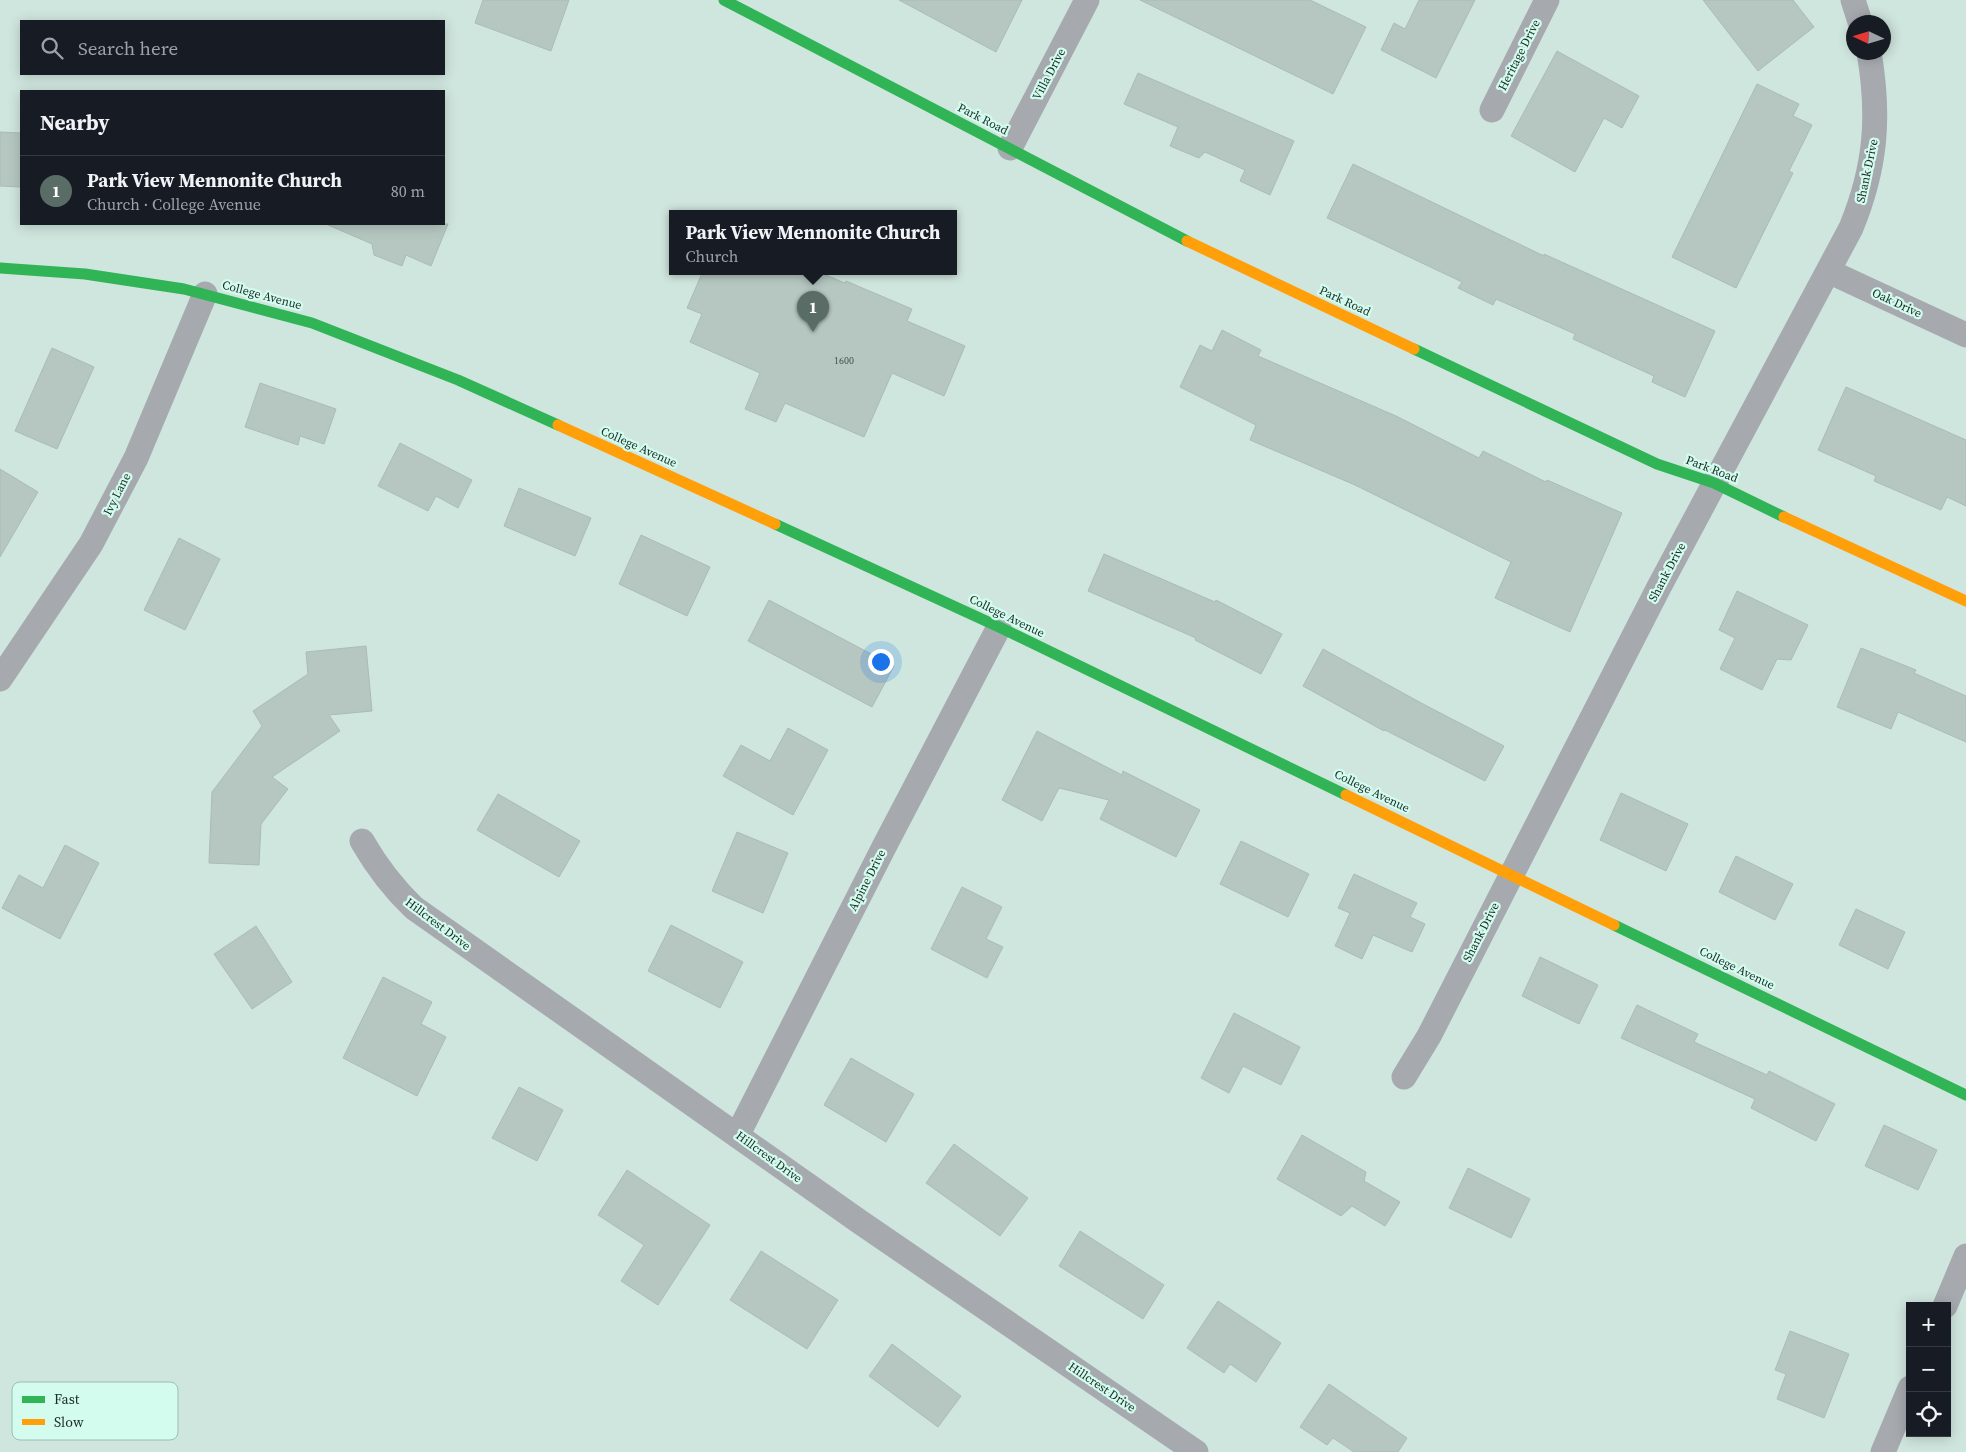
<!DOCTYPE html>
<html lang="en">
<head>
<meta charset="utf-8">
<style>
  :root { --surface:#171b24; --page:#20242c; --text:#f1f3f6; --muted:#9ea1a6; --line:#363941; --accent:#5a6c66 }
  body { margin:0; font-family:"Source Serif 4",serif; background:var(--page); color:var(--text) }
  .controls { position:absolute; right:15px; bottom:15px; display:grid; overflow:hidden; border-radius:0px; box-shadow:0 2px 12px #0003 }
  .controls button { width:45px; height:45px; display:grid; place-items:center; padding:0; border:0; border-bottom:1px solid var(--line); background:var(--surface); color:var(--text); font:25px sans-serif }
  .compass { position:absolute; left:1846px; top:15px; width:45px; height:45px; border-radius:50%; background:var(--surface); box-shadow:0 2px 12px #0003; rotate:274deg }
  .you { position:absolute; left:880px; top:661px; width:18px; height:18px; margin:-12px; border:4px solid #fff; border-radius:50%; background:#1a73e8; box-shadow:0 0 0 8px #1a73e833 }
  .badge { display:grid; place-items:center; width:32px; height:32px; border-radius:50%; background:var(--accent); color:#fff; font-size:16px; font-weight:700 }
  .pin { position:absolute; translate:-50% -41px; filter:drop-shadow(0 1px 2px #0008) }
  .pin::after { content:''; position:absolute; top:26px; width:18px; height:15px; background:inherit; clip-path:polygon(0 0,100% 0,50% 100%) }
  .popup { position:absolute; left:669px; top:210px; width:288px; height:65px; box-sizing:border-box; display:grid; place-content:center; border-radius:0px; background:var(--surface); filter:drop-shadow(0 1px 4px #0005); font-size:16px; white-space:nowrap; color:var(--muted) }
  .popup b { font-size:19px; color:var(--text) }
  .popup::after { content:''; position:absolute; left:50%; top:100%; margin-left:-10px; border:10px solid transparent; border-top-color:var(--surface) }
  .list { margin:0; padding:0; list-style:none }
  h2 { display:flex; justify-content:space-between; align-items:center; height:65px; margin:0; padding:0 20px; font-size:21px }
  h2 small { font-size:16px; font-weight:400; color:var(--muted) }
  .list li { display:grid; grid-template-columns:32px 1fr auto; gap:15px; align-items:center; box-sizing:border-box; height:70px; padding:0 20px; border-top:1px solid var(--line) }
  .list b { display:block; font-size:19px; white-space:nowrap }
  .list p { margin:0; font-size:16px; white-space:nowrap; color:var(--muted) }
  .list em { font-size:16px; font-style:normal; color:var(--muted) }
  .icon { flex:none; width:28px; height:28px; fill:none; stroke:currentColor; stroke-width:2; stroke-linecap:round; stroke-linejoin:round }
  .map { position:relative; flex:none; width:1966px; height:1452px; overflow:hidden }
  .search { position:absolute; background:var(--surface); box-shadow:0 2px 12px #0003; left:20px; top:20px; width:425px; height:55px; display:flex; align-items:center; gap:12px; box-sizing:border-box; padding:0 18px; border-radius:0px; color:var(--muted); font-size:19px }
  .panel { position:absolute; background:var(--surface); box-shadow:0 2px 12px #0003; left:20px; top:90px; width:425px; height:135px; border-radius:0px }
  .map>svg:first-child { display:block }
</style>
</head>
<body>
<div class="map">
<svg width="1966" height="1452" viewBox="0 0 1966 1452">
  <rect width="100%" height="100%" fill="#cfe6de"/>
  <!-- building -->
  <path fill="#b6c7c1" stroke="#aabcb5" d="M483 0H569L551 51 475 23Z
    M899 0H1022L996 52Z
    M1140 0H1310L1366 27 1333 94Z
    M1419 0H1475L1436 78 1381 50 1394 23 1405 29Z
    M1703 0H1793L1814 27 1758 71Z
    M1557 51 1639 96 1622 128 1604 118 1575 172 1511 136Z
    M1138 73 1294 141 1270 195 1240 181 1245 170 1205 152 1199 158 1170 146 1178 127 1124 104Z
    M1757 84 1799 104 1793 116 1812 125 1789 171 1793 173 1736 288 1672 257Z
    M0 132 21 133V187L0 186Z
    M1353 164 1544 256V254L1715 331 1685 397 1652 382 1654 376 1573 339 1575 334 1496 299 1493 305 1458 288 1462 282 1327 218Z
    M326 224H448L431 266 406 255 402 266 374 255 372 244Z
    M703 271H816L845 283 846 281 912 309 907 321 965 346 944 396 892 373 864 437 785 403 776 422 745 409 760 373 690 342 702 314 687 308Z
    M1222 330 1261 350 1258 356 1396 416 1479 458 1483 451 1546 482 1547 480 1622 513 1570 632 1495 598 1511 562 1355 485 1250 440 1256 425 1180 387 1200 345 1212 351Z
    M52 348 94 367 57 449 15 431Z
    M260 383 336 409 324 444 300 436 298 445 245 427Z
    M1846 387 1966 440V506L1947 497 1941 510 1874 481 1876 476 1818 450Z
    M400 443 472 480 458 508 436 496 428 511 378 486Z
    M0 469 38 492 0 557Z
    M519 488 591 518 575 556 504 526Z
    M641 535 710 567 687 616 619 584Z
    M179 538 220 559 185 630 144 610Z
    M1104 554 1215 602 1216 600 1282 634 1261 674 1195 640 1196 638 1088 591Z
    M1737 591 1808 625 1791 660 1777 659 1762 690 1720 669 1735 638 1719 630Z
    M769 600 894 666 872 707 748 641Z
    M366 646 372 711 329 715 340 731 272 777 288 789 261 824 259 865 209 863 212 792 262 726 253 711 308 674 306 652Z
    M1861 648 1916 670 1914 673 1966 696V742L1898 712 1891 729 1837 707Z
    M1323 649 1423 704 1504 746 1485 781 1385 730 1384 731 1303 686Z
    M788 728 828 750 793 815 723 776 741 745 770 761Z
    M1037 731 1122 775 1123 771 1200 810 1176 857 1100 819 1109 800 1059 788 1042 821 1002 800Z
    M1621 793 1688 824 1666 871 1600 840Z
    M498 794 580 841 559 877 477 830Z
    M737 832 788 853 763 913 712 891Z
    M1241 841 1309 874 1288 917 1220 884Z
    M65 845 99 863 60 939 2 908 19 875 43 888Z
    M1736 856 1793 884 1775 920 1719 892Z
    M1354 874 1417 903 1410 917 1425 924 1412 952 1373 935 1362 959 1335 946 1350 913 1338 908Z
    M962 887 1002 907 986 939 1003 947 987 978 931 949Z
    M1856 909 1905 932 1888 969 1839 945Z
    M671 925 743 962 720 1008 648 971Z
    M256 926 292 982 252 1009 214 954Z
    M1540 957 1598 985 1579 1024 1522 996Z
    M383 977 432 1002 421 1024 446 1037 417 1096 343 1058Z
    M1637 1005 1698 1034 1694 1042 1767 1075 1769 1071 1835 1104 1816 1141 1751 1108 1755 1099 1621 1038Z
    M1234 1013 1300 1047 1281 1085 1243 1066 1229 1093 1201 1078Z
    M851 1058 914 1094 886 1142 824 1105Z
    M519 1087 563 1110 537 1161 492 1138Z
    M1884 1125 1937 1150 1918 1190 1865 1166Z
    M1302 1135 1366 1172 1364 1181 1400 1202 1385 1226 1352 1206 1341 1216 1277 1179Z
    M954 1144 1028 1198 1000 1236 926 1183Z
    M1468 1168 1530 1199 1511 1238 1449 1208Z
    M627 1170 710 1225 658 1305 621 1281 644 1245 598 1215Z
    M1080 1231 1164 1285 1143 1319 1059 1266Z
    M761 1251 838 1300 807 1349 730 1300Z
    M1218 1301 1281 1343 1256 1382 1230 1364 1224 1373 1187 1348Z
    M1790 1331 1849 1354 1824 1418 1777 1399 1786 1374 1775 1370Z
    M892 1344 961 1396 938 1427 869 1376Z
    M1329 1384 1407 1438 1398 1452H1354L1333 1438 1327 1445 1300 1427Z"/>
  <g fill="none" stroke-linecap="round" stroke-linejoin="round">
    <!-- street -->
    <path stroke="#a6aaaf" stroke-width="25" d="M1853 0 1860 22
      M1492 110 1547 0
      M1010 148 1087 0
      M1828 271 1966 335
      M0 679 91 544 136 458 205 294
      M362 841C377 867 393 888 414 908L860 1222 1196 1452
      M1404 1077 1429 1036 1659 587 1851 228C1876 167 1880 117 1869 52
      M738 1134 885 845 999 627
      M1945 1306 1966 1256
      M1883 1452 1910 1388"/>
    <!-- fast -->
    <path stroke="#30b455" stroke-width="11" d="M724 0 1187 241
      M0 268 85 274 184 289 312 323 458 380 558 425
      M1414 349 1657 464 1714 483 1784 517
      M775 524 999 627 1346 795
      M1614 925 1966 1095"/>
    <!-- slow -->
    <path stroke="#ff9f0a" stroke-width="11" d="M1187 241 1414 349
      M558 425 775 524
      M1784 517 1966 601
      M1346 795 1614 925"/>
  </g>
  <g text-anchor="middle" dominant-baseline="central" stroke-width="4.5" stroke-linejoin="round" paint-order="stroke">
    <!-- number labels -->
    <g font-size="10" fill="#42524d">
      <text x="844" y="360">1600</text>
    </g>
    <!-- street labels -->
    <g font-size="12" fill="#1b2b26" stroke="#d3fcef">
      <text transform="translate(1519 55) rotate(-63)">Heritage Drive</text>
      <text transform="translate(1049 74) rotate(-62)">Villa Drive</text>
      <text transform="translate(983 119) rotate(27)">Park Road</text>
      <text transform="translate(1867 171) rotate(-78)">Shank Drive</text>
      <text transform="translate(262 295) rotate(15)">College Avenue</text>
      <text transform="translate(1345 301) rotate(25)">Park Road</text>
      <text transform="translate(1897 303) rotate(25)">Oak Drive</text>
      <text transform="translate(639 447) rotate(24)">College Avenue</text>
      <text transform="translate(1712 469) rotate(21)">Park Road</text>
      <text transform="translate(117 494) rotate(-63)">Ivy Lane</text>
      <text transform="translate(1667 572) rotate(-62)">Shank Drive</text>
      <text transform="translate(1007 616) rotate(26)">College Avenue</text>
      <text transform="translate(1372 791) rotate(26)">College Avenue</text>
      <text transform="translate(867 880) rotate(-63)">Alpine Drive</text>
      <text transform="translate(438 924) rotate(37)">Hillcrest Drive</text>
      <text transform="translate(1481 932) rotate(-63)">Shank Drive</text>
      <text transform="translate(1737 968) rotate(26)">College Avenue</text>
      <text transform="translate(769 1157) rotate(36)">Hillcrest Drive</text>
      <text transform="translate(1102 1387) rotate(34)">Hillcrest Drive</text>
    </g>
  </g>
  <!-- legend -->
  <rect x="12" y="1382" width="166" height="58" rx="8" fill="#d3fcef" stroke="#9cbdb3" stroke-width="1"/>
  <rect x="22" y="1396" width="23" height="7" fill="#30b455"/>
  <rect x="22" y="1419" width="23" height="6" fill="#ff9f0a"/>
  <g font-size="14" fill="#1b2b26">
    <text x="54" y="1404">Fast</text>
    <text x="54" y="1427">Slow</text>
  </g>
</svg>
<div class="controls">
<button>+</button>
<button>−</button>
<button><svg class="icon" aria-label="locate" viewBox="0 0 24 24"><circle cx="12" cy="12" r="6"/><path d="M12 2v4M12 18v4M2 12h4M18 12h4"/></svg></button>
</div>
<svg class="compass" viewBox="-18 -18 36 36"><path d="M0-13l5 13h-10z" fill="#e53935"/><path d="M0 13l5-13h-10z" fill="#9ea1a6"/></svg>
<div class="you"></div>
<div class="pin badge" style="left:813px;top:332px">1</div>
<div class="popup"><b>Park View Mennonite Church</b>Church</div>
<div class="search"><svg class="icon" aria-label="search" viewBox="0 0 24 24"><circle cx="10" cy="10" r="6"/><path d="M15 15l6 6"/></svg>Search here</div>
<section class="panel">
<h2>Nearby<small></small></h2>
<ul class="list">
<li><span class="badge">1</span><div><b>Park View Mennonite Church</b><p>Church · College Avenue</p></div><em>80 m</em></li>
</ul>
</section>
</div>
</body>
</html>
